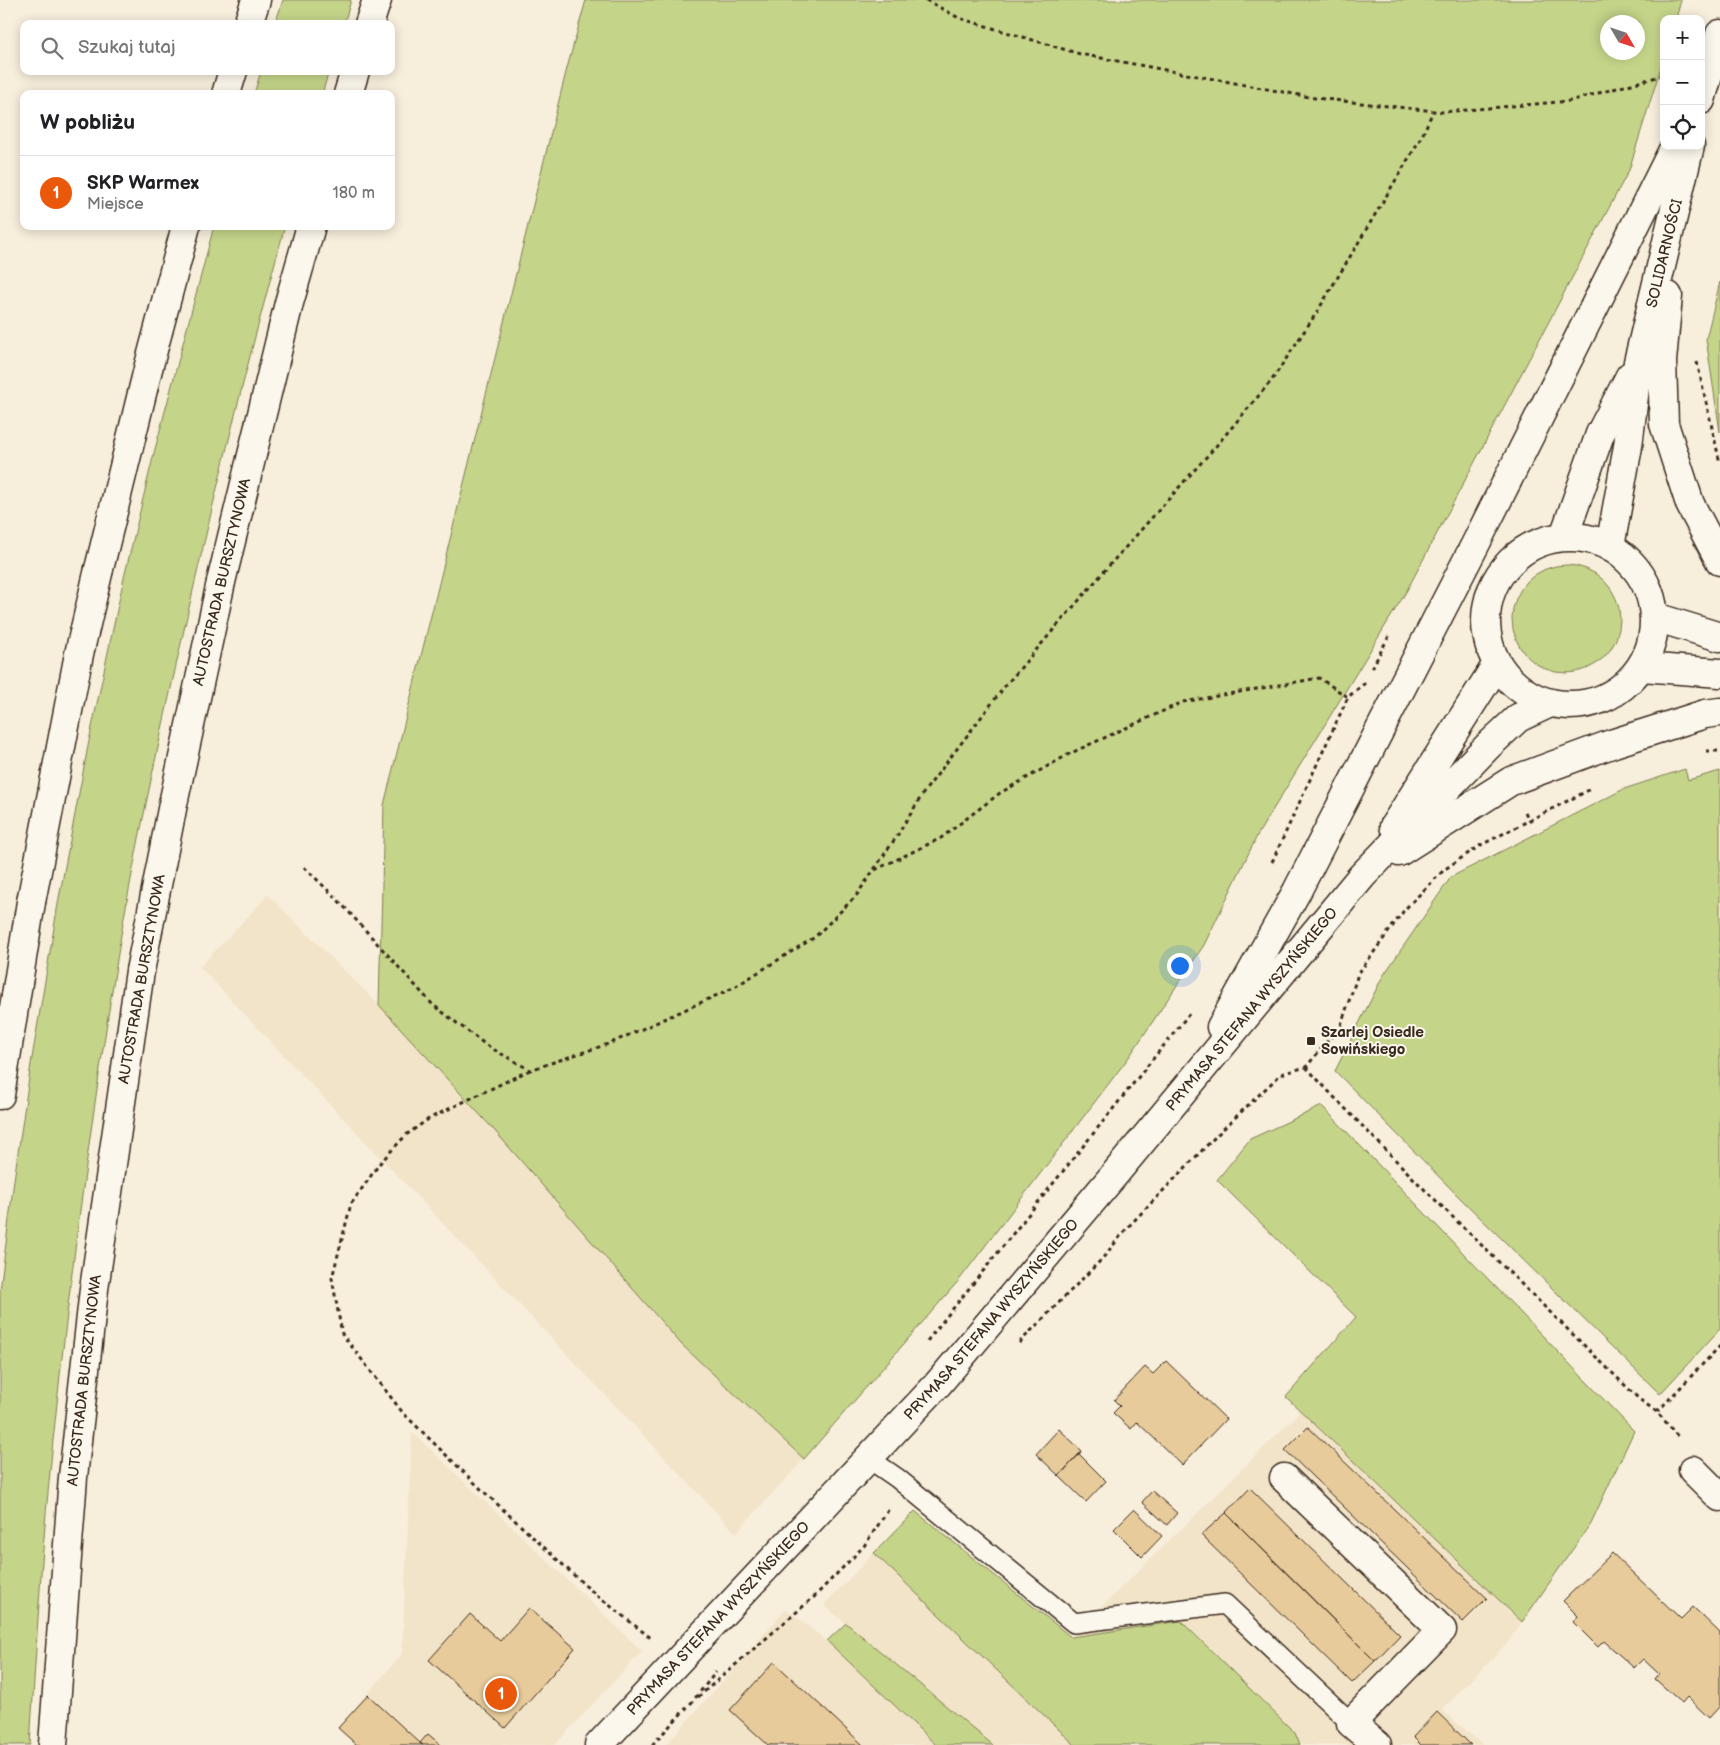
<!DOCTYPE html>
<html lang="pl">
<head>
<meta charset="utf-8">
<style>
  :root { --surface:#fff; --page:#f6f6f6; --text:#202124; --muted:#757577; --line:#e0e0e0; --accent:#ea580c }
  body { margin:0; font-family:"Balsamiq Sans",sans-serif; background:var(--page); color:var(--text) }
  .controls { position:absolute; right:15px; top:15px; display:grid; overflow:hidden; border-radius:10px; box-shadow:0 2px 12px #0003 }
  .controls button { width:45px; height:45px; display:grid; place-items:center; padding:0; border:0; border-bottom:1px solid var(--line); background:var(--surface); color:var(--text); font:25px sans-serif }
  .compass { position:absolute; left:1600px; top:15px; width:45px; height:45px; border-radius:50%; background:var(--surface); box-shadow:0 2px 12px #0003; rotate:129deg }
  .you { position:absolute; left:1179px; top:965px; width:18px; height:18px; margin:-12px; border:4px solid #fff; border-radius:50%; background:#1a73e8; box-shadow:0 0 0 8px #1a73e833 }
  .badge { display:grid; place-items:center; width:32px; height:32px; border-radius:50%; background:var(--accent); color:#fff; font-size:16px; font-weight:700 }
  .pin { position:absolute; translate:-50% -50%; border:2px solid #fff; box-shadow:0 1px 5px #0006 }
  .list { margin:0; padding:0; list-style:none }
  h2 { display:flex; justify-content:space-between; align-items:center; height:65px; margin:0; padding:0 20px; font-size:21px }
  h2 small { font-size:16px; font-weight:400; color:var(--muted) }
  .list li { display:grid; grid-template-columns:32px 1fr auto; gap:15px; align-items:center; box-sizing:border-box; height:75px; padding:0 20px; border-top:1px solid var(--line) }
  .list b { display:block; font-size:19px; white-space:nowrap }
  .list p { margin:0; font-size:16px; white-space:nowrap; color:var(--muted) }
  .list em { font-size:16px; font-style:normal; color:var(--muted) }
  .icon { flex:none; width:28px; height:28px; fill:none; stroke:currentColor; stroke-width:2; stroke-linecap:round; stroke-linejoin:round }
  .map { position:relative; flex:none; width:1720px; height:1745px; overflow:hidden }
  .search { position:absolute; background:var(--surface); box-shadow:0 2px 12px #0003; left:20px; top:20px; width:375px; height:55px; display:flex; align-items:center; gap:12px; box-sizing:border-box; padding:0 18px; border-radius:10px; color:var(--muted); font-size:19px }
  .panel { position:absolute; background:var(--surface); box-shadow:0 2px 12px #0003; left:20px; top:90px; width:375px; height:140px; border-radius:10px }
  .map>svg:first-child { display:block }
</style>
</head>
<body>
<div class="map">
<svg width="1720" height="1745" viewBox="0 0 1720 1745">
  <rect width="100%" height="100%" fill="#f7eedc"/>
  <filter id="ink" filterUnits="userSpaceOnUse"><feTurbulence type="fractalNoise" baseFrequency=".02" numOctaves="2"/><feDisplacementMap in="SourceGraphic" scale="10" xChannelSelector="R" yChannelSelector="G"/><feConvolveMatrix kernelMatrix="1 2 1 2 8 2 1 2 1" color-interpolation-filters="sRGB"/></filter>
  <g filter="url(#ink)">
    <!-- built -->
    <path fill="#f2e4c8" d="M268 895 379 1005 494 1129 681 1344 804 1459 736 1533 200 967Z
      M1299 1410 1522 1622 1509 1641 1442 1710 1483 1745H1300L1295 1733 1181 1621 1071 1637 1294 1418Z
      M412 1432 642 1651 555 1745H356L338 1728 402 1654Z
      M874 1553 1075 1745H993L824 1605Z
      M786 1609 827 1641 936 1745H666Z"/>
    <!-- green -->
    <path fill="#c4d489" stroke="#807f54" fill-rule="evenodd" d="M283 0H351L344 24H275Z
      M586 0H1681L1676 19H1664V57L1629 170 1406 592 1258 834 1204 945 1129 1057 960 1279 804 1459 681 1344 494 1130 379 1005 384 805 567 68ZM1608 22H1638V52H1608Z
      M261 71H329L322 94H254Z
      M214 226H285C244 373 208 521 175 670 156 756 137 842 122 929 90 1122 64 1317 46 1513 39 1590 35 1668 30 1745H0V1291L14 1180 31 1064 59 898 89 741 123 582 154 453Z
      M1720 282V432L1706 339Z
      M1512 619a54 54 0 1 1 108 0a54 54 0 1 1-108 0Z
      M1685 769 1688 780 1720 771V1329L1660 1394 1456 1194 1335 1071 1383 976 1451 877 1624 789Z
      M1322 1106 1634 1431 1591 1523 1522 1622 1286 1397 1356 1317 1217 1180 1250 1139Z
      M915 1511 1071 1637 1181 1621 1295 1733 1300 1745H1075L874 1553Z
      M846 1623 993 1745H936L827 1641Z"/>
    <!-- building -->
    <path fill="#e7cb9b" stroke="#3b2a1e" d="M1166 1361 1226 1419 1182 1465 1137 1422 1131 1429 1113 1413 1120 1406 1114 1400 1145 1367 1153 1374Z
      M1308 1427 1487 1598 1463 1622 1285 1450Z
      M1059 1429 1082 1451 1059 1476 1036 1454Z
      M1079 1454 1106 1481 1086 1502 1059 1476Z
      M1250 1488 1400 1635 1375 1661 1226 1513Z
      M1152 1491 1177 1513 1167 1525 1142 1502Z
      M1134 1509 1162 1536 1142 1557 1114 1529Z
      M1226 1513 1375 1661 1352 1683 1201 1535Z
      M1612 1553 1681 1619 1693 1607 1720 1633V1706L1709 1718 1687 1697 1682 1703 1655 1679 1659 1674 1643 1659 1634 1668 1604 1641 1598 1647 1573 1622 1578 1616 1563 1601Z
      M529 1608 575 1648 505 1728 429 1660 470 1614 500 1641Z
      M774 1662 863 1745H768L730 1710Z
      M368 1695 420 1743 423 1745H357L338 1728Z
      M1437 1712 1471 1745H1421L1413 1737Z
      M428 1734 441 1745H423L420 1743Z"/>
    <g fill="none" stroke-linecap="round" stroke-linejoin="round">
      <!-- lane casing -->
      <g stroke="#3b2a1e" stroke-width="22">
        <path id="lane" d="M868 1458 897 1478 1074 1623 1225 1604 1351 1723"/>
      </g>
      <!-- street casing -->
      <g stroke="#3b2a1e" stroke-width="31">
        <path id="street" d="M1693 1470 1720 1497
          M1284 1478 1442 1630 1351 1723 1377 1745"/>
      </g>
      <!-- secondary casing -->
      <g stroke="#3b2a1e" stroke-width="31">
        <g id="secondary">
          <path d="M1701 100 1720 34"/>
          <path d="M1668 296 1662 361 1664 424 1690 504 1720 561"/>
          <path d="M1564 536 1600 434 1630 376"/>
          <circle cx="1570" cy="621" r="84"/>
          <path id="s1" d="M1610 547 1628 446 1638 362 1690 146"/>
          <path d="M1655 617 1720 637"/>
          <path d="M1642 667 1720 673"/>
          <path d="M1394 826 1497 664"/>
          <path d="M1399 852 1511 781 1614 743 1705 714 1720 712"/>
          <path d="M1221 1027 1297 891 1476 543 1675 146"/>
          <path id="s2" d="M599 1745 937 1385 1114 1175 1362 876 1488 746 1518 718 1550 703"/>
        </g>
      </g>
      <!-- highway casing -->
      <g stroke="#3b2a1e" stroke-width="31">
        <g id="highway">
          <path d="M248 24 256 0"/>
          <path d="M369 24 377 0"/>
          <path d="M226 94 233 71"/>
          <path d="M348 94 355 71"/>
          <path d="M99 569 148 369 186 226"/>
          <path d="M221 582 289 303 311 226"/>
          <path d="M0 1095 31 902"/>
          <path id="s3" d="M53 1745 73 1477 94 1289 140 971"/>
        </g>
      </g>
      <!-- path -->
      <path stroke="#3b2a1e" stroke-width="3" stroke-dasharray="4 4" stroke-linecap="butt" d="M926 0 959 18 1080 54 1315 98 1443 112 1570 101 1664 75
        M1697 362 1720 463
        M1372 668 1389 636
        M1706 751H1720
        M1525 812 1529 820
        M1272 862 1348 697 1365 683
        M304 867 338 900 433 1005 486 1045 530 1070 611 1043 733 988 815 937 856 896 897 836 924 792 1005 686 1107 568 1216 446 1272 380 1317 312 1422 136 1433 111
        M875 870 941 838 1000 793 1071 753 1183 702 1319 678 1348 697
        M1306 1067 1333 1096 1422 1187 1639 1399 1657 1412 1680 1439
        M530 1070 430 1118 406 1135 380 1163 351 1204 332 1278 342 1334 403 1413 481 1489 589 1589 652 1639
        M927 1341 1189 1014
        M1019 1343 1102 1259 1127 1228 1218 1134 1281 1074 1306 1067 1341 1025 1358 974 1405 909 1445 869 1481 845 1589 790
        M1657 1412 1720 1346
        M698 1697 814 1597 864 1546 889 1509
        M652 1745 692 1702 716 1672"/>
      <!-- lane -->
      <use href="#lane" stroke="#fbf7ec" stroke-width="19"/>
      <!-- street -->
      <use href="#street" stroke="#fbf7ec" stroke-width="28"/>
      <!-- secondary -->
      <use href="#secondary" stroke="#fbf7ec" stroke-width="28"/>
      <!-- highway -->
      <use href="#highway" stroke="#fbf7ec" stroke-width="28"/>
      <!-- highway-bridge casing -->
      <g stroke="#3b2a1e" stroke-width="31" stroke-linecap="butt">
        <path id="highway-bridge" d="M31 902 79 654 99 569
          M140 971 173 804 221 582"/>
      </g>
      <!-- highway-bridge -->
      <use href="#highway-bridge" stroke="#fbf7ec" stroke-width="28"/>
    </g>
  </g>
  <!-- markers -->
  <rect fill="#3b2a1e" stroke="#fbf7ec" stroke-width="2" x="1306" y="1036" width="10" height="10" rx="2.5"/>
  <g text-anchor="middle" dominant-baseline="central" stroke-width="4" stroke-linejoin="round" paint-order="stroke">
    <!-- street labels -->
    <g font-size="15" fill="#3b2a1e" stroke="#fbf7ec">
      <text stroke="none"><textPath href="#s1" startOffset="299">SOLIDARNOŚCI</textPath></text>
      <text transform="translate(222 582) rotate(-77)">AUTOSTRADA BURSZTYNOWA</text>
      <text transform="translate(142 979) rotate(-80)">AUTOSTRADA BURSZTYNOWA</text>
      <text stroke="none"><textPath href="#s2" startOffset="984">PRYMASA STEFANA WYSZYŃSKIEGO</textPath></text>
      <text stroke="none"><textPath href="#s2" startOffset="579">PRYMASA STEFANA WYSZYŃSKIEGO</textPath></text>
      <text stroke="none"><textPath href="#s3" startOffset="366">AUTOSTRADA BURSZTYNOWA</textPath></text>
      <text stroke="none"><textPath href="#s2" startOffset="174">PRYMASA STEFANA WYSZYŃSKIEGO</textPath></text>
    </g>
    <!-- poi labels -->
    <g font-size="15" font-weight="bold" fill="#3b2a1e" stroke="#fbf7ec" text-anchor="start">
      <text x="1321" y="1032">Szarlej Osiedle<tspan x="1321" dy="17">Sowińskiego</tspan></text>
    </g>
  </g>
</svg>
<div class="controls">
<button>+</button>
<button>−</button>
<button><svg class="icon" aria-label="locate" viewBox="0 0 24 24"><circle cx="12" cy="12" r="6"/><path d="M12 2v4M12 18v4M2 12h4M18 12h4"/></svg></button>
</div>
<svg class="compass" viewBox="-18 -18 36 36"><path d="M0-13l5 13h-10z" fill="#e53935"/><path d="M0 13l5-13h-10z" fill="#757577"/></svg>
<div class="you"></div>
<div class="pin badge" style="left:501px;top:1694px">1</div>
<div class="search"><svg class="icon" aria-label="search" viewBox="0 0 24 24"><circle cx="10" cy="10" r="6"/><path d="M15 15l6 6"/></svg>Szukaj tutaj</div>
<section class="panel">
<h2>W pobliżu<small></small></h2>
<ul class="list">
<li><span class="badge">1</span><div><b>SKP Warmex</b><p>Miejsce</p></div><em>180 m</em></li>
</ul>
</section>
</div>
</body>
</html>
